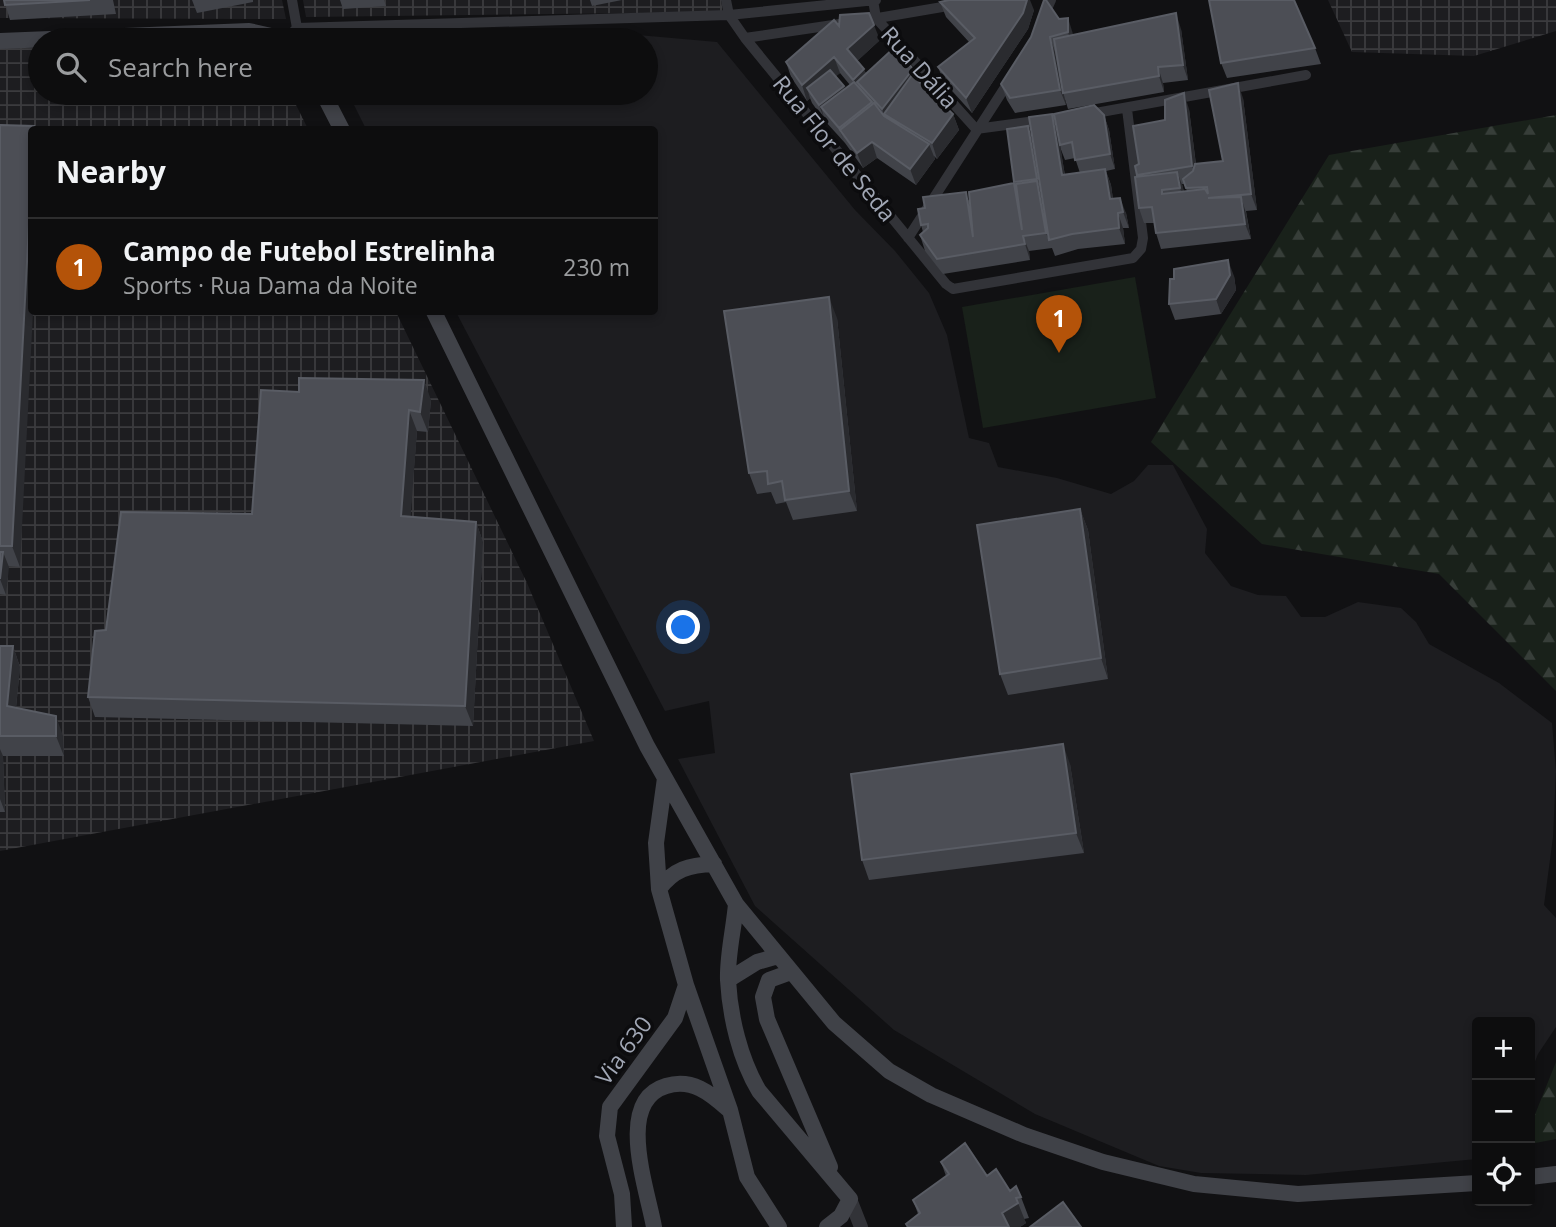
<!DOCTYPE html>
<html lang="en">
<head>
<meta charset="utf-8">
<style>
  :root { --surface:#0d0d0e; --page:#1b1b1c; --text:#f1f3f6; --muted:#9a9c9e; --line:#2d2d2e; --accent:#b45309 }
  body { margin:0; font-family:"Open Sans",sans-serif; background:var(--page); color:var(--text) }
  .controls { position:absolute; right:21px; bottom:21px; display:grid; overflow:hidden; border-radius:7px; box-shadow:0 4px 10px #0003 }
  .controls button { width:63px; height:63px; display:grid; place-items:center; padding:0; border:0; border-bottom:2px solid var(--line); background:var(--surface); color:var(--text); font:35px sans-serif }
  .you { position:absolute; left:684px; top:628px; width:24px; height:24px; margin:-18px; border:5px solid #fff; border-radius:50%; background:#1a73e8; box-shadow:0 0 0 10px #1a73e833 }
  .badge { display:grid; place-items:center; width:46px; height:46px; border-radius:50%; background:var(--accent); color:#fff; font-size:23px; font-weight:700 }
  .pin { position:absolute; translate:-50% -58px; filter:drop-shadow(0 2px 4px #0008) }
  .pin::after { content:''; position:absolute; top:37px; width:24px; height:21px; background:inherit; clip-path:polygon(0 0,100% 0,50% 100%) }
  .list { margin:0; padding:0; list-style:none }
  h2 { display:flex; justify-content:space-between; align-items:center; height:91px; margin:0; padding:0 28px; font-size:30px }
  h2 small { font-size:23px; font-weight:400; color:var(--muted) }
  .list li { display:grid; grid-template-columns:46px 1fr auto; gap:21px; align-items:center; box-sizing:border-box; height:98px; padding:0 28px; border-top:2px solid var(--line) }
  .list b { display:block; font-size:26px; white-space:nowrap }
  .list p { margin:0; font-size:23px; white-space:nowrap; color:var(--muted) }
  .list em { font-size:23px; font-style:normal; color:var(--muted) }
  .icon { flex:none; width:38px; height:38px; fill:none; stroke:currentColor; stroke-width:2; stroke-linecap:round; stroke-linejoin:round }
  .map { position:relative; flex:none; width:1556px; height:1227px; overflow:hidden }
  .search { position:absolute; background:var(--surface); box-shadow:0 4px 10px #0003; left:28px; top:28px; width:630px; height:77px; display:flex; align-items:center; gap:18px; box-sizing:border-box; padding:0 24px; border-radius:38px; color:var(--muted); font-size:26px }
  .panel { position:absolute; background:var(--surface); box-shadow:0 4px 10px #0003; left:28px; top:126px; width:630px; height:189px; border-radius:7px }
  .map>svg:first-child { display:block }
</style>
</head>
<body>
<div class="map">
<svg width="1556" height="1227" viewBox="0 0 1556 1227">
  <defs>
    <pattern id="industrial-grid" width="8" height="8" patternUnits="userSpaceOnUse" patternTransform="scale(1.75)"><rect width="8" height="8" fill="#1d1d20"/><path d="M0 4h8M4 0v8" fill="none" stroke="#3b3b3e"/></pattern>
    <pattern id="forest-firs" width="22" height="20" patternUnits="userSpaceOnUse" patternTransform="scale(1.75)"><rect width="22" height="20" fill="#19211a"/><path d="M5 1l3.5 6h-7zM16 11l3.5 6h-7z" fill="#373e39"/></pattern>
  </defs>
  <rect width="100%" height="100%" fill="#111113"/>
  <!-- built -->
  <path fill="#1d1d20" d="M604 32 717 42 855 210 895 251 929 293 947 335 969 438 989 443 998 467 1057 478 1111 494 1134 481 1148 465H1173L1207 529 1205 553 1231 586 1258 595 1286 596 1301 617H1325L1358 602 1401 608 1416 622 1429 644 1499 683 1552 723 1556 771 1553 837 1544 905 1556 918V1027L1538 1054 1530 1074V1022H1477V1159L1306 1175 1201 1173 1159 1166 1035 1114 894 1030 755 906 678 759 715 753 709 701 665 711 456 312H654V130L366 129 348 93H646V40H322L320 36Z"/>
  <!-- industrial -->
  <path fill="url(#industrial-grid)" d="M0 0H282L286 19 0 18Z
    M303 0H721L723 12 306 17Z
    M1328 0H1556V31L1474 56 1352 52Z
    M0 43 40 44V93H290L308 129 32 130V312H396L527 583 594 741 0 851Z"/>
  <!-- forest -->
  <path fill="url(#forest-firs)" d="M1556 115V691L1439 574 1262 544 1151 442 1329 155Z
    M1556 1062V1139L1530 1144V1127Z"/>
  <!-- pitch -->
  <path fill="#19211a" d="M1135 277 1156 398 983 428 962 307Z"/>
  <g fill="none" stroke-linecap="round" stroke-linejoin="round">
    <!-- minor -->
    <path stroke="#323338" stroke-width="10" d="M292 0 297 28
      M726 0 729 15 745 38 946 284 953 289 1133 258 1141 249 1143 238 1127 109
      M873 0 876 18 976 129 1043 120
      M1043 18 1051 0
      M872 19 983 0
      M287 38 297 28 729 15 876 0
      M745 38 853 22
      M1090 114 1306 75
      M908 238 1011 78"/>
    <!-- tertiary -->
    <path stroke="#323338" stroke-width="14" d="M850 1199 861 1227"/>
    <!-- secondary -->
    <path stroke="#404248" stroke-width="16" d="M0 41 249 31 289 40
      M323 93 342 130
      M434 312 647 746 736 904 834 1023 889 1071 931 1095 1024 1135 1103 1162 1194 1184 1298 1194 1477 1183
      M665 778 656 843 659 889 686 985 730 1110 747 1177 779 1227
      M659 889C674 869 689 865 714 864
      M736 904C734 928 727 956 728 980 730 1017 740 1059 759 1091L850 1199 841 1216 827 1227
      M791 972 769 980 763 997 767 1019 830 1167
      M728 980 757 962 778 956
      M1530 1177 1556 1174
      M624 1227 622 1194 607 1136 610 1107 675 1018 686 985
      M654 1227C647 1188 615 1101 666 1086 692 1078 710 1093 728 1109"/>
  </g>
  <!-- wall -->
  <path fill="#414349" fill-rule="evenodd" d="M4 0H113L116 14 10 20Z
    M192 0H253V2L197 13Z
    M340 0H384L386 6 343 9Z
    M590 0H622L592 6Z
    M940 2 1034 10 1028 29 972 113 944 82 938 67 969 42 946 17Z
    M1059 19 1073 35 1181 29 1188 80 1163 83 1164 92 1068 109 1064 96 1066 105 1015 113 1007 100 1001 84Z
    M839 26 880 40 857 61 866 73 917 80 953 114 959 130 937 159 934 156 935 159 916 185 877 158 863 168 845 143 825 121 812 103 810 98 807 101 791 77 786 62ZM840 73 850 85 845 89 836 76Z
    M1315 48 1321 64 1227 78 1221 63Z
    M138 93H200V94L139 95Z
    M1243 98 1257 210 1246 211 1251 239 1161 249 1156 233 1154 223H1144L1139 208 1137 177 1135 166 1139 164 1165 120 1189 109 1196 164 1223 161ZM1182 184H1184L1187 191 1184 192Z
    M1052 114 1056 124 1104 115 1109 130 1115 169 1106 171 1111 185 1113 199 1126 213 1129 228H1123L1125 244 1078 249 1055 256 1052 248 1029 251 1030 260 943 274 925 251 920 235 923 232 921 225 969 200 1014 183 1017 193 1014 182 1033 140ZM1060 147 1065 160 1075 158 1080 173 1065 175Z
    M0 125 20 567 8 566 6 595 0 594Z
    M1234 276 1236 290 1221 314 1175 320 1169 304 1174 279Z
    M837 318 857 511 793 520 786 502 776 504 771 492 757 494 749 473Z
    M299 392 431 400 428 432 417 431 410 517 476 522 483 542 473 726 95 717 88 697 106 630 252 514Z
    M1080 509 1088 530 1108 679 1008 695 1000 674Z
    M0 646H13L20 667 16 708 63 736 64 756H3L5 812H0Z
    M1070 764 1084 853 869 880 862 860Z
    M941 1162 987 1176 1010 1191 1021 1197 1029 1218 1024 1219 1026 1223 1020 1227H907L906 1224 918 1214 913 1200 946 1176Z"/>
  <!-- shaded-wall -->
  <path fill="#2a2b2f" d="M1027 0H1030L1034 10 1028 29 972 113 966 98Z
    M1176 13 1181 29 1188 80 1183 65Z
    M1068 18 1073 34V48L1068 32Z
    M874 25 880 40 853 65 847 49Z
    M1050 37 1055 52 1066 105 1060 90Z
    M834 57 840 73 813 96 807 88 810 98 807 101 802 85Z
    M1158 67 1163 83 1164 92 1159 76Z
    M864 69 870 84 857 82 861 93 859 95 853 80Z
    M913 69 919 85 884 114 888 125 882 109Z
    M1238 83 1243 98 1257 210 1251 194Z
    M844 86 850 101 821 107 825 121 819 105Z
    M1184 93 1189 109 1198 182 1192 166Z
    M872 102 877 117 840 130 845 144 839 128Z
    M953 114 959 130 937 159 932 143Z
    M1052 114 1058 129 1067 191 1062 175Z
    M1104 115 1109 130 1115 169 1110 154Z
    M1028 126 1033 141 1043 194 1037 179Z
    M872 142 877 158 863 168 857 153Z
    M929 144 935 159 916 185 910 169Z
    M32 167V312H33L20 567 12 546Z
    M1105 169 1111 185 1115 215 1110 199Z
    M1177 172 1183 187 1185 203 1180 188Z
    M1037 181 1043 196 1049 240 1046 233Z
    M1241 197 1246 213 1251 239 1245 224Z
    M1120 198 1126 213 1129 228 1123 212Z
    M1118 213 1123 228 1125 244 1119 228Z
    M1023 236 1029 251 1030 260 1025 244Z
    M1228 260 1234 276 1236 290 1221 314 1216 299Z
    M829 297 837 318 857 511 849 491Z
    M424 380 431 400 428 432 420 412Z
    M409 410 417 431 409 537 401 516Z
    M1080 509 1088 530 1108 679 1101 658Z
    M476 522 483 542 473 726 465 706Z
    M3 552 9 567 6 595 0 579Z
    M13 646 20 667 14 727 7 706Z
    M56 716 63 736 64 756 56 736Z
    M1063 744 1070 764 1084 853 1076 833Z
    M0 749 3 756 5 812 0 799Z
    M1018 1203 1026 1223 1020 1227H1007L1002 1213Z"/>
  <!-- building -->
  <path fill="#4c4e55" stroke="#595c64" stroke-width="2" d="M4 0H90L5 5Z
    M949 0H1027L1023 13 966 98 938 67 975 38 940 2Z
    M1044 0H1046L1059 19 1068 18V32L1050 37 1060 90 1010 98 1001 84 1031 37Z
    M1209 0H1294L1315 48 1221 63Z
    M869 13 874 25 847 49 864 69 853 80 834 57 802 85 786 62 834 20 839 26 840 15Z
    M1176 13 1183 65 1158 67 1159 76 1063 93 1054 39Z
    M895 47 913 69 882 109 857 82Z
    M830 70 844 86 819 105 807 88Z
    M912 75 953 114 932 143 884 114Z
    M854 82 872 102 839 128 821 107Z
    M1238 83 1251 194 1208 198 1241 197 1245 224 1156 233 1152 207 1139 208 1135 177 1177 172 1180 188 1162 190V194L1205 189 1208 194 1207 187 1186 188 1183 179 1193 171 1195 164 1223 161 1209 90Z
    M1184 93 1192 166 1137 175 1135 166 1139 164 1133 126 1165 120V100Z
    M874 103 884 116 929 144 910 169 872 142 857 153 840 130Z
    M1094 105 1104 115 1110 154 1075 160 1072 142 1060 145 1054 114Z
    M1052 114 1062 175 1105 169 1110 199 1120 198 1123 212 1118 213 1119 228 1072 234 1049 240 1029 117Z
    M0 125 34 126 33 130H32V167L12 546H0Z
    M1028 126 1037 179 1014 182 1007 129Z
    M1037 181 1046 233 1023 236 1025 244 937 259 920 235 928 228V224L921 225 918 209 925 208 923 197 966 192 973 237 969 192 1014 183 1022 230 1016 184Z
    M1228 260 1230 275 1216 299 1169 304 1170 279H1174V269Z
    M829 297 849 491 785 500 782 481 768 484 767 471 749 473 724 311Z
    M299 378 424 380 420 412 409 410 401 516 476 522 465 706 88 697 95 631 106 630 121 512 252 514 261 390 299 392Z
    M1080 509 1101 658 1000 674 977 525Z
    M0 552H3L0 579Z
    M0 646H13L7 706 56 716V736H0Z
    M1063 744 1076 833 862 860 851 774Z
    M965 1143 987 1176 996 1169 1010 1191 1016 1186 1021 1197 1016 1198 1018 1203 1002 1213 1009 1227H908L906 1224 920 1213 913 1200 949 1174 941 1162Z
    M1063 1202 1081 1227H1030Z"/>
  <g text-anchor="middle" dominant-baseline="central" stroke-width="7" stroke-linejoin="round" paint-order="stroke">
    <!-- street labels -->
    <g font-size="23" fill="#a1a7b5" stroke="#0c0c0e">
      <text transform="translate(920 67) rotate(48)">Rua Dália</text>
      <text transform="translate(835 148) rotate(51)">Rua Flor de Seda</text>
      <text transform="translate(623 1050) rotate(-54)">Via 630</text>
    </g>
  </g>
</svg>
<div class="controls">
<button>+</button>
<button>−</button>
<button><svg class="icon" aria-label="locate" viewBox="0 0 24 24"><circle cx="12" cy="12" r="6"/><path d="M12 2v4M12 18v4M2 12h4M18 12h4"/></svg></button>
</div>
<div class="you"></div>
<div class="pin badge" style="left:1059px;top:353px">1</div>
<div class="search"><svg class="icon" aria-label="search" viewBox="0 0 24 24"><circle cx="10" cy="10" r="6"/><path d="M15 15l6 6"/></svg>Search here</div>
<section class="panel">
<h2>Nearby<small></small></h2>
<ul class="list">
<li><span class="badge">1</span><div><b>Campo de Futebol Estrelinha</b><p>Sports · Rua Dama da Noite</p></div><em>230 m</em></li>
</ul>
</section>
</div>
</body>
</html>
